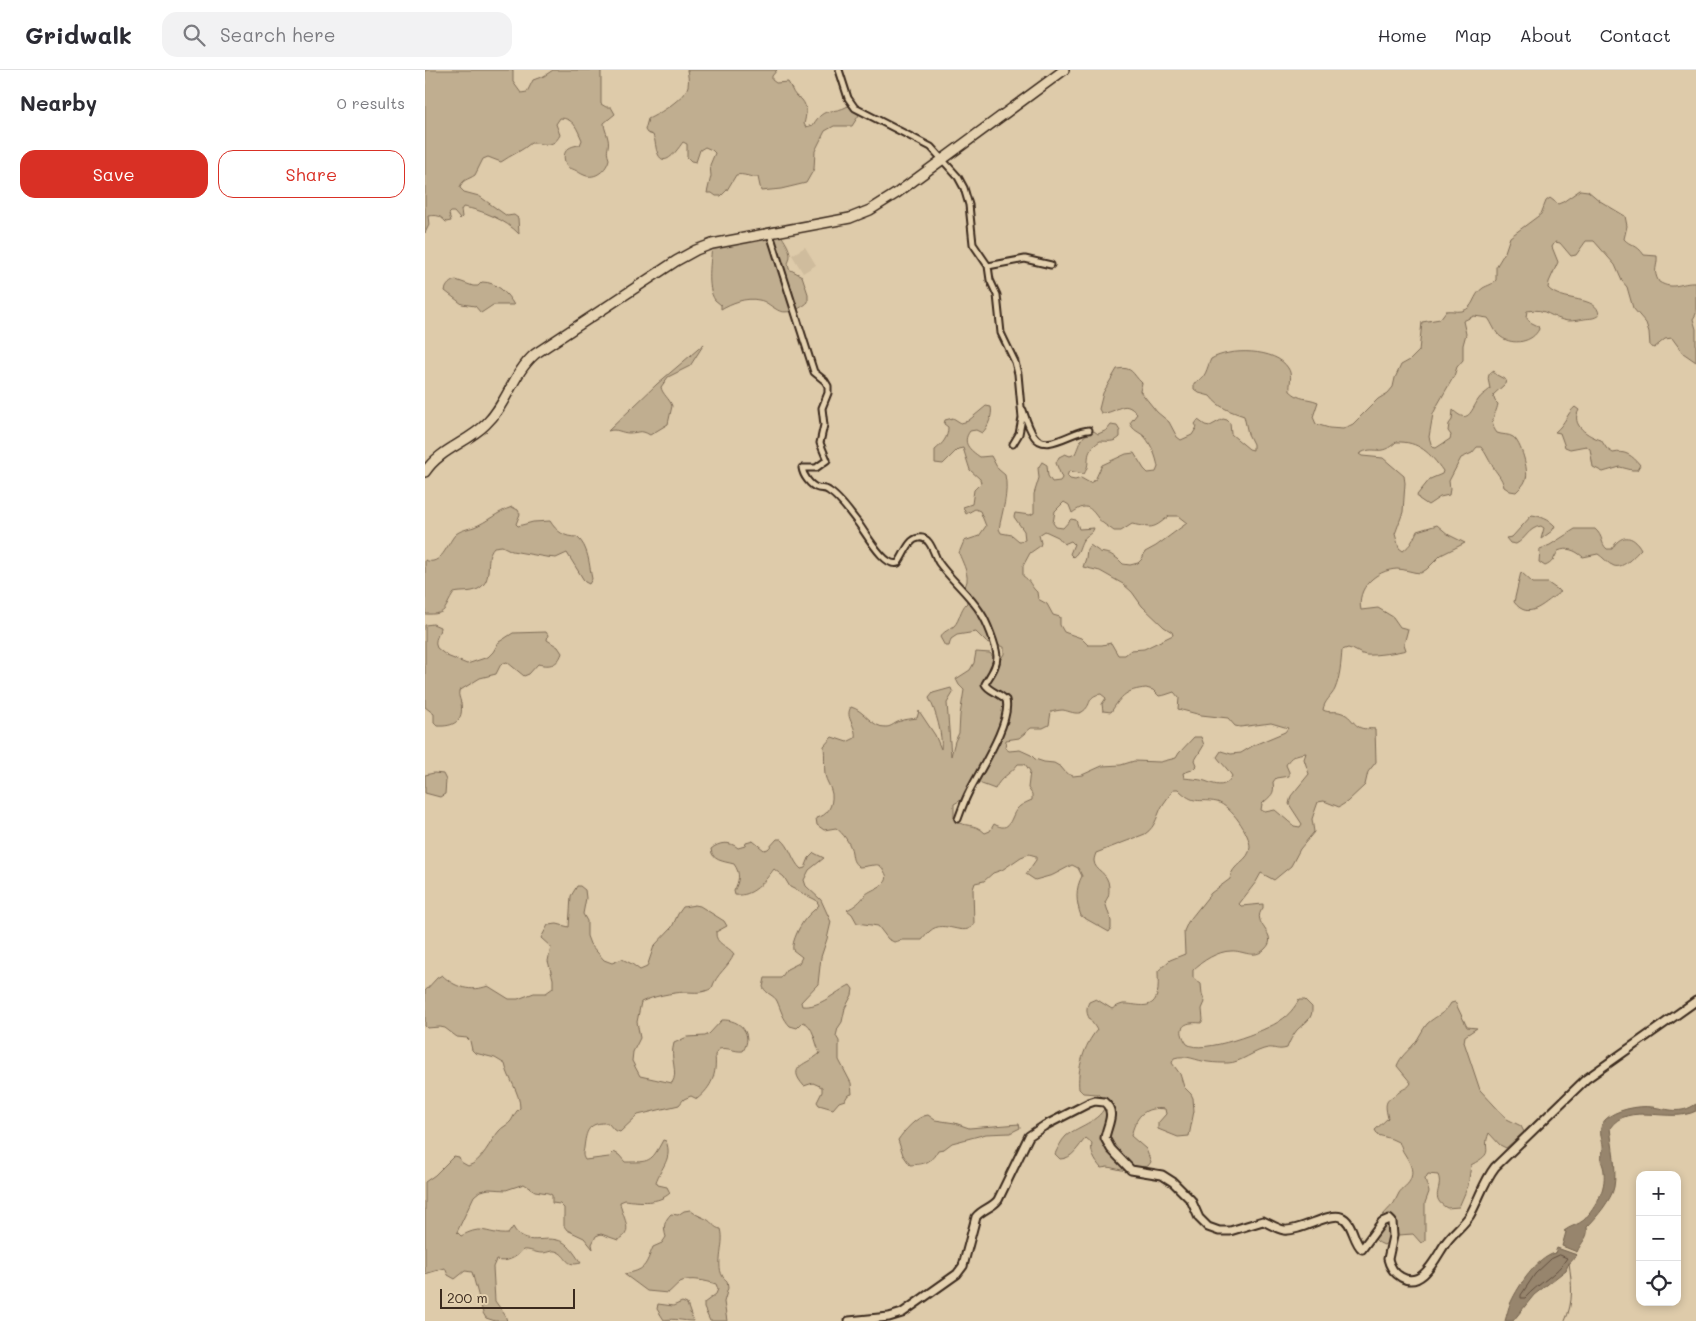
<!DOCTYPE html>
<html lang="en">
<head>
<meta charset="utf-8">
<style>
  :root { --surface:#fff; --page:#f2f2f3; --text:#2b2b33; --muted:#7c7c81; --line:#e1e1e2; --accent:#d93025 }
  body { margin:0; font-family:Mali,sans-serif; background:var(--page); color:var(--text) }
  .controls { position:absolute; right:15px; bottom:15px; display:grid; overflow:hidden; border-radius:10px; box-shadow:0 2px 8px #0003 }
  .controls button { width:45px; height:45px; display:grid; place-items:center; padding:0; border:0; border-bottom:1px solid var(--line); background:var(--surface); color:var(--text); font:25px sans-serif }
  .scale { position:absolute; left:15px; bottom:12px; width:135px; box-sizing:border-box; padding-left:5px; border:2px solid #3b2a1e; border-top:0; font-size:14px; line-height:18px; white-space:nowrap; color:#3b2a1e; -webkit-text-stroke:4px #e5d2b0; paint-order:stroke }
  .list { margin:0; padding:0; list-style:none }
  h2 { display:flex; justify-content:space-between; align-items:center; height:65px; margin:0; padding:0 20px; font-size:21px }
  h2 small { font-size:16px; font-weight:400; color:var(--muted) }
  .actions { display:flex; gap:10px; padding:15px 20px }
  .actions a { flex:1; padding:11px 0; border:1px solid var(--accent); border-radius:15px; text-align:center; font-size:18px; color:var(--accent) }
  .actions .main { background:var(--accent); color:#fff }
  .icon { flex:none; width:28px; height:28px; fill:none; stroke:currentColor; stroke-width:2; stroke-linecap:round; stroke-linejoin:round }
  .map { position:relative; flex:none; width:1271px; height:1251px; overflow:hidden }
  header { display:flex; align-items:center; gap:30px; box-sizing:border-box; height:70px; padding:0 25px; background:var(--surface); border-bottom:1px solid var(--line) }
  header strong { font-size:24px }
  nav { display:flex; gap:28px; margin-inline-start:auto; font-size:18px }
  .search { width:350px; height:45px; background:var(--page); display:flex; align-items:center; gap:12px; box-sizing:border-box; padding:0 18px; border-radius:15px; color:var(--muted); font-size:19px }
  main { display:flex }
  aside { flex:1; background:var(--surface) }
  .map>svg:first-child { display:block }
</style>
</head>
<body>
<header>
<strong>Gridwalk</strong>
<div class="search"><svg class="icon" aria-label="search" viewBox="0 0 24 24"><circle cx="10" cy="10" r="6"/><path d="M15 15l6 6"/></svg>Search here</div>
<nav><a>Home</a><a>Map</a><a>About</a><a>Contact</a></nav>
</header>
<main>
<aside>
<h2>Nearby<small>0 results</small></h2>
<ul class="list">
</ul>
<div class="actions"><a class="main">Save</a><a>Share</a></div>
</aside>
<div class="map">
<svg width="1271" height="1251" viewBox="0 0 1271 1251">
  <rect width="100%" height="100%" fill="#decbaa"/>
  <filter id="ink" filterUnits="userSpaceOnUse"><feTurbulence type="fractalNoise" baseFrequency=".02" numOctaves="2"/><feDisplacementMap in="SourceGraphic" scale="10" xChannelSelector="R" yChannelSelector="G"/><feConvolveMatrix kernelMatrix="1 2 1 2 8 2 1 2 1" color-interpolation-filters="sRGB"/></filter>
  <g filter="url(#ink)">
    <!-- built -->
    <path fill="#cfbc9d" d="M380 177 391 195 378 203 367 185Z"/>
    <!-- green -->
    <path fill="#c0ae90" stroke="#7e6c57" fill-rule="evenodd" d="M0 0H88V12L96 23 102 22 108 10 119 6 128 0H176V34L181 37H186L190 44 179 53C179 59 182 63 183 69 185 77 180 79 184 89 182 100 170 110 159 105 152 102 151 99 143 98 135 85 140 76 155 75L157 70C152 59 149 48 135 48L131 54 135 65C128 79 118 73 106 73 97 81 86 85 76 92L63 87 58 89 50 105C43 110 37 109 35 118L39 122 54 126 82 146 89 145 93 148 94 164C81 150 57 140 38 137L36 140 37 147 35 149 29 142H26L24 144 26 151 21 152C14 145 13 145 3 146L4 155 0 163Z
      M262 0H352L347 6V10L351 13 363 12C366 16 367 22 371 26 373 28 376 28 377 30 383 37 381 46 379 54L381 57 388 55C400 35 407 45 423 36L434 45 427 56H409L400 61 390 81 389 99 381 113 356 119 336 121 333 107C325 108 319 103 311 105L302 120 296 126H291L287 123H282L286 106 285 95 290 83 287 80 280 77 275 80 271 92 266 91 262 87V74L258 72C254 77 240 100 233 84 230 78 231 71 228 65L222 63 220 60 223 49C234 44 260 28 263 16 264 11 263 5 262 0Z
      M1155 120 1163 121 1175 131 1200 146 1202 156 1199 169C1205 176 1212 174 1219 185L1232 186C1233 197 1227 200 1234 212 1249 221 1255 212 1271 213V244L1268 249 1271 259V292L1258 283 1247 268 1240 269 1229 278 1225 276 1224 262 1221 253 1208 238 1202 217 1197 211 1190 195 1169 171H1161L1151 185 1146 186 1135 173 1130 172 1127 177 1133 192 1124 212 1123 218C1137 233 1173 225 1174 245 1169 249 1166 248 1159 249 1154 250 1149 251 1143 251 1126 249 1122 237 1102 241L1101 247 1105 252 1113 256 1114 259C1108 272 1088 276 1076 267 1070 263 1067 253 1063 248L1049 246 1038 251 1041 264 1038 275V290L1032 297 1029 306 1013 334 1008 344 1004 367 1007 377 1011 378 1025 369 1026 365 1023 361 1024 354 1027 350 1028 340C1043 355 1046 341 1053 330 1056 325 1061 323 1065 319 1064 311 1060 305 1069 300L1070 304 1081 310 1080 314 1068 325 1070 331 1073 334C1070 348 1063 351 1072 363 1077 365 1084 364 1088 367 1096 372 1104 401 1101 409 1099 415 1095 418 1091 422L1085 421 1079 417C1077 407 1071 403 1067 395 1063 389 1061 383 1056 377H1052L1047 383 1036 388 1024 411 1025 419 1024 425 1015 427 1003 435 994 429 992 425 1005 409 1017 404 1018 401C1005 383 994 371 971 372 954 388 950 374 934 384L937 386 958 388 979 406 980 413 978 442 970 464 974 478 978 481C986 475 988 470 992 461L1012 455 1024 465 1040 473 1016 485 1002 499 996 503C988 503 980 499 972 499 951 500 931 518 936 540L953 538 968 547 975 557 983 559 979 574 981 580C975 582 948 586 941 585 934 584 930 579 923 578L917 580C916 593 915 607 910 619 907 626 899 631 898 640 904 643 908 641 914 642 926 645 926 652 934 657 939 660 944 658 950 659L951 692 943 702 940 715 922 732 914 737 899 731 893 732 887 749 889 762 875 779 866 796 849 810 836 803 831 812 814 834 816 836 838 834V838C824 854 856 864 840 879 829 890 818 880 806 881 793 881 777 891 768 900V908L776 914 777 924 780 932 777 939 778 950 776 953C758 951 751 958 762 974 776 985 842 961 856 950 864 945 869 938 874 930H880L887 937C888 950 880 952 872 960 868 965 864 972 862 978 853 981 849 977 843 978 830 980 815 993 803 993 797 993 790 993 783 992 772 991 761 984 749 988L747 993 755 1004 759 1017 766 1024 768 1028 769 1041 764 1066 753 1067 733 1059V1053L741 1044 740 1039C718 1036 711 1047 706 1066L721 1079 726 1092 723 1096 701 1101 683 1097 676 1098C670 1091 665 1083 667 1073L661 1068C653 1076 648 1089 635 1089L630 1084C633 1078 636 1071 641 1066 654 1055 681 1050 681 1030L673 1024 658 1023 654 1019C652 999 659 975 672 960 666 950 658 944 664 932L671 929 687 939C690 937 694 935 698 934 710 933 727 942 732 925 734 918 733 909 733 901L745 890 760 884 759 861 763 852 786 823 805 809C806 794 825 791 825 777 825 764 806 736 792 732 773 728 770 736 753 719H749C746 724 742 728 739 733 732 743 732 756 720 764L671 783C670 786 669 788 669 791 670 802 683 801 684 817 684 824 684 826 680 832L686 851V859L684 862 656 846C651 832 650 819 657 806L653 798 647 795 628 805 610 810 601 804 611 790V786L604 784 596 787 577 800 568 803 559 811 550 813 548 819 549 854C540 869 519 848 505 861 502 863 500 867 497 870H477L469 872 463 869 453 856 432 853 427 844 422 840C430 836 435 832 440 825 447 818 469 815 459 801 457 797 454 794 450 795 445 795 439 797 434 797 428 792 428 790 427 783 426 774 418 763 411 758L399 760 392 755 391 748C403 746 408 735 407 724 406 717 401 711 400 705 399 695 400 686 399 676L407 667 422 672 430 668C432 655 419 648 426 637 439 640 447 658 461 657 467 657 470 652 476 651 480 649 487 649 492 648L494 641 510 665 516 679C518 666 511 641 504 628L508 623 526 618 528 623 522 633 526 686 530 671 534 663 535 645 539 620 534 615 531 609 545 600 549 593 551 582 565 583 571 591 575 590 579 584V577L561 572 551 562 532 565 526 569 524 576H520L515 567C519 561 524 560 529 556 535 550 535 539 542 533L541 525 538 523C539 518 541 515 542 511 543 501 537 492 534 483L539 471 554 466 561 456 555 441 550 439 541 444 538 437 547 434 549 420 556 413 555 409 545 400 538 378 533 379 518 394 510 393V380C518 373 523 368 523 357L519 354 520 350 528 348 536 353 543 351 561 336 566 337C568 344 563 358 557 363L551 360 545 361C536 373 545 380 555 387L566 386 573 399 580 405C584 423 577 442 574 459L576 463 587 465 594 471 600 470 599 461 589 447 590 443 605 445 609 443V424L614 408 613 398 617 392 622 395 623 406 627 412 635 411 637 408 631 393 634 387 640 384 645 386 650 384C656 371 654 367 669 361L673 364 682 360 686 355 692 356 695 361V367C689 373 682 371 675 371 656 384 668 390 659 404L644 401 642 406 645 409 650 410 656 408 665 413 670 410 677 395 701 384 709 383 719 399 723 403 731 402 733 397C731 386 727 376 720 367 715 362 708 361 705 353L712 344C698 327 693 344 676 343L674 339 678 323 692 299C708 296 707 304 717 313L715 321 732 342 744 352 752 367 756 370 767 365 772 357 770 354 773 350 780 355 785 356 798 349 802 350 805 353 806 364 824 379 828 380V374L823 364 819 346C805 341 794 338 785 326L774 323 769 319V313C782 308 781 299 786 289 804 278 851 278 863 298 868 305 864 314 865 321 876 331 881 327 893 332L888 347 891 354 904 358 918 359 928 354 953 329 963 323 968 317 970 308 976 295 985 290 994 281 997 252 1015 249 1021 241C1027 240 1031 242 1037 241 1050 238 1047 225 1058 218 1063 215 1067 215 1071 210V197L1080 182 1085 167 1116 144 1121 131 1125 128 1133 134 1138 132ZM639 432 644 435 647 443C661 433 664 436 673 448 676 453 684 457 689 461H696L707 454C727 458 727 460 744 446H753L762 453 731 476 720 482 717 489 713 493 705 495 698 494 693 489 685 484 675 482 665 475 662 479 661 488 658 497 675 501 698 514 707 522 717 536 739 557 747 562 748 565 719 579 706 580 700 585H693L686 573 677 575H663L656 568 639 562 635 555V547L628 545 622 534 613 529 612 522C606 517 605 510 598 506V496L605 483 615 476 616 473 614 465 620 461 633 467 639 474 646 471 649 474 645 484 648 487C655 482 654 476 658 470 662 464 667 465 669 458L654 459 651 450 646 449 638 458 631 457 628 453 630 441ZM721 618 728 620 734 626 740 625 749 622 754 628 753 639 776 645 803 648 810 656 815 657 846 653 863 658 860 662 829 675 816 683 806 684 796 681 792 687C797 694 803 699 807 706 800 719 791 715 780 711 773 709 766 709 759 708L758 703 767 700 772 695 770 690 779 675 776 667H769L754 683 751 688 735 692 709 691 696 695 677 696 657 705 648 706 641 703 636 697 629 693 619 692 610 689 606 685 595 680 584 681 580 678 581 670 594 668 606 658H618L624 655 626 642C630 641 634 640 638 640 644 641 651 645 657 642 668 635 661 626 676 624L681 628 677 634 678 641 686 642C697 625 701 620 721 618ZM881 683 879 689 884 704 866 726 864 734 877 754 875 757 869 756 850 740 840 742 836 740 837 734C846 725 850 725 848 712L851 708 864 706V702L861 695C865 686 872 684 881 683ZM593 694H600L605 701 603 718 607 724V730C602 732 595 735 592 739 585 747 586 764 569 754L565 761 560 763C549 752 540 758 529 750V734L536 730 550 714 554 713 570 719C576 706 585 705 593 694Z
      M354 162C360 172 369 182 363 193L364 199 377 206 383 224V232C376 239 360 246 351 239 345 236 341 231 334 230 321 227 306 233 296 239V235C294 233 292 232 290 230 281 218 286 189 287 176Z
      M31 210 48 216H53L57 212C72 212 82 223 89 235H68L56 243 50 236 37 234 20 221C21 215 26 211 31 210Z
      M279 274 265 296 243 307 236 317C237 324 245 329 247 336L243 354 225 365C215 359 214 363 204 363 196 363 192 358 183 361L232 314Z
      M1150 337 1154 340C1145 355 1163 366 1176 370L1182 379 1188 383C1200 380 1208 386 1215 395L1212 400H1207L1195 397 1178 402 1168 397 1165 379 1161 376 1145 379 1140 377 1135 363 1130 362C1141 353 1142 343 1150 337Z
      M87 437 93 440 95 444 91 454 93 456 108 452 125 451C132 462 139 467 152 467 164 477 164 495 167 509L164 514 160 512 142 483 131 488 121 487 87 481 77 476 69 477C58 489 70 510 53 519 45 523 37 521 29 523 18 539 23 545 0 544V490C16 497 22 474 30 465 35 460 43 459 49 457 62 452 72 442 87 437Z
      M1107 445C1115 446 1125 450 1130 456L1127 461 1116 469 1119 458 1116 456C1103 458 1101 469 1091 474L1085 473 1081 468 1087 467Z
      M1150 459H1170C1179 467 1175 473 1182 479H1187C1195 464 1208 464 1216 479 1210 485 1199 499 1189 496 1183 494 1178 487 1173 484L1158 487C1150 480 1142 477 1133 481 1129 488 1128 493 1120 496L1114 492 1115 479 1125 475Z
      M1096 502 1108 513H1123L1136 522C1121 530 1105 553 1089 532Z
      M8 554 15 557C15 565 8 569 12 578L22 586 42 594 63 587 68 582 74 572 88 563 121 562 123 565 122 570 133 577 137 583C133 595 125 597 113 594L104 604 99 606 82 592 76 594 71 604 55 608 34 621C33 626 35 628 36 633 39 651 29 657 12 656L9 653V644L0 637V555Z
      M9 703 18 704 21 710 20 724 15 727 0 723V705Z
      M352 769H356C366 777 367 791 376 799L380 798 384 788 389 783 399 788 384 800 379 810 381 816 396 830 406 852 402 869 396 887 393 914 376 932 377 936C395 938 410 922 425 915L428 919 427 925 420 938 417 952 413 958 411 966 414 971V990L426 1013 427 1024 423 1025 420 1030 414 1032 408 1039 394 1035 392 1032 397 1022V1017L388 1013 379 1016C360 995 383 995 395 983 390 974 389 955 378 952L372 958 365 956C358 949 356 940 352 931 349 925 341 924 338 917L340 908H356L362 899 374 893 377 887 368 880C366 872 376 853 382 847 386 842 390 840 394 835L391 830 365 817 359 807 349 799C339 812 328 827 310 825L309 821C314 811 316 804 309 794 298 791 287 791 286 779 294 772 305 771 313 778L320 776 321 773 328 771 339 780 343 779Z
      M152 816H155L160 820 161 828 158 844 162 851V866L165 874 179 890 187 893 197 889 207 894 215 900 222 897 229 876 247 857 253 844 258 837 270 835 275 836 299 851 302 856 291 862C290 875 303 875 309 884 304 897 291 904 287 918 277 924 270 922 260 922 246 923 229 926 216 932L212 952 215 968 208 982 207 991 215 1006 247 1013C254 1002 244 989 249 973L262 967 280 966 284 964 297 950C315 949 329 964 318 981 309 982 304 977 294 979L290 985C292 1004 287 1017 272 1029L266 1026 259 1029 254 1035 213 1045 195 1062 189 1060 183 1053C163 1052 161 1061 159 1078 158 1083 157 1085 160 1090L184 1087 189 1082 194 1085 200 1092C224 1092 226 1093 238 1070L241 1071C248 1089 236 1097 231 1112L233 1115 242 1117 245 1123C233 1134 215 1132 200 1130L195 1132C196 1146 211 1162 193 1170L176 1164 171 1166 167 1174 168 1179 159 1168 142 1160 139 1156V1138L135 1134 127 1133V1125L123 1123 110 1121 99 1114 81 1120 64 1119 55 1121 49 1126 32 1162 36 1166C42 1163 48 1160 55 1160 65 1161 73 1165 83 1164L88 1157C101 1180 119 1163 138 1172 145 1176 151 1186 156 1193 140 1197 143 1187 133 1182 127 1179 123 1183 117 1183 110 1183 105 1179 98 1180 91 1188 81 1193 71 1190L68 1197 70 1231 80 1245 82 1251H70L61 1248 58 1243 47 1202 40 1201 30 1209 23 1205 20 1198 0 1204V1112L10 1105 29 1086 34 1087 36 1092 43 1096C57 1092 65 1071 74 1061 77 1057 83 1055 86 1051 89 1046 90 1042 95 1038 95 1022 83 1009 80 994L70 988 50 983 47 980 45 971 42 968 32 967 20 958 15 957 2 958 0 956V921L12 908 17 905C30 918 46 922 63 916L84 929H93L109 923H121L128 918V909L123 891 126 877 116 868 123 855 132 854 144 857 146 826Z
      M1030 932 1042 957 1052 958 1040 966 1039 972 1055 1020 1082 1049 1096 1056 1099 1062 1081 1078 1075 1075 1064 1063C1056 1082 1072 1081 1046 1095L1043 1116 1034 1137 1022 1138C1003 1127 1019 1119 1013 1105L1003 1104 1000 1109 1004 1122 1000 1133V1171L996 1173 988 1164 973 1165 959 1175C933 1165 960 1144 969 1133 971 1130 972 1126 974 1123 977 1118 984 1115 986 1108 989 1099 984 1091 979 1083 976 1079 977 1073 971 1071 966 1068 959 1067 953 1065L950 1060 963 1048C958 1028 963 1031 977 1020 982 1017 983 1018 986 1013L972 996C975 987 983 981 989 974 994 968 997 960 1002 954 1010 946 1020 944 1026 933Z
      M503 1045 510 1050 530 1053 544 1058 594 1054 595 1058 585 1063 561 1064 527 1073 519 1079 513 1080C506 1093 500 1094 485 1095L478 1085 473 1070C479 1061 492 1046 503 1045Z
      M265 1140C271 1145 275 1146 281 1149 288 1152 288 1158 296 1159 301 1175 287 1200 302 1211L303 1218 299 1232 302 1251H285L279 1238V1233L291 1224 293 1219 291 1214C282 1211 264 1207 255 1212 251 1215 247 1220 243 1223L222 1221 199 1204C221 1200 220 1196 228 1177L237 1173 241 1167C238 1157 239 1151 246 1144L253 1145 259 1141Z
      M257 1232 262 1234 268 1251C257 1251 250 1248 239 1250L232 1239 233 1234 248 1236Z"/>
    <!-- water -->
    <path fill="#97856d" stroke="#72614d" d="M1271 1034V1041C1245 1054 1203 1031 1185 1058 1187 1074 1192 1101 1189 1117 1187 1129 1171 1148 1162 1157 1164 1168 1156 1172 1152 1182L1137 1176 1141 1162 1139 1161C1145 1156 1153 1155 1159 1150 1171 1137 1181 1119 1179 1102 1179 1098 1177 1094 1176 1090 1176 1085 1179 1081 1178 1075 1176 1066 1173 1058 1180 1050 1189 1040 1214 1035 1227 1037 1244 1039 1255 1045 1271 1034Z
      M1132 1178 1152 1185 1143 1195 1141 1200 1109 1225 1088 1251H1080C1082 1245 1083 1238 1086 1232 1094 1215 1111 1189 1130 1183Z"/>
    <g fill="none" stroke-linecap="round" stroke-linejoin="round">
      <!-- shore -->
      <path stroke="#604e3e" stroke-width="1" d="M1135 1185 1142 1188C1132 1205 1113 1213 1100 1228H1096V1225L1110 1204 1126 1189Z"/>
      <!-- stream -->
      <path stroke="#72614d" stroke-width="1" d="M1140 1251C1149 1232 1147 1214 1144 1193"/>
      <!-- street casing -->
      <g stroke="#3b2a1e" stroke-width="9">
        <path id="street" d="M414 0 423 28 430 38 506 77 533 107 539 118 544 135 548 174 563 196 565 210 572 225 576 263 590 292 593 304 597 348 594 364 588 374
          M345 164 389 302 400 311 403 316V323L397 338 399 355 395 373 402 390 391 398H377C378 405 385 416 393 418 397 419 401 418 404 421 414 427 423 440 430 449 439 459 459 499 473 493 479 486 483 469 494 468 506 466 509 486 514 493 527 511 544 524 556 543 562 552 571 575 572 586 572 597 565 605 560 614 563 621 575 623 581 630 587 652 553 703 543 724 539 732 536 741 533 749
          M563 196 600 189 626 195
          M598 340C601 349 604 359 609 366 621 384 648 360 664 360"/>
      </g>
      <!-- secondary casing -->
      <g stroke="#3b2a1e" stroke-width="11">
        <path id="secondary" d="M424 1251 464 1247 477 1243 532 1204 538 1196 551 1147C557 1139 567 1138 573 1130L604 1066 619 1056 664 1033 670 1031 679 1032C692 1042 682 1055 680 1068L686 1079 706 1100 737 1105 748 1112 766 1130 774 1148 783 1157 794 1161H805L838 1151C845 1154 852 1159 859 1160 875 1162 904 1142 916 1147 928 1151 928 1172 937 1179L957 1152 964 1149 967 1152 968 1166 963 1189C965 1197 969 1203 976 1207 997 1220 1011 1187 1020 1174 1027 1163 1038 1156 1045 1145 1054 1129 1059 1111 1070 1097L1161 1009 1271 931"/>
      </g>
      <!-- highway casing -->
      <g stroke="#3b2a1e" stroke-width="12">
        <path id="highway" d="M0 402C15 379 42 373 61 354 82 334 88 303 110 284L251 191 271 180 287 174 425 148 445 140 472 123 639 0"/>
      </g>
      <!-- street -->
      <use href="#street" stroke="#e5d2b0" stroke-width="5"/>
      <!-- secondary -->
      <use href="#secondary" stroke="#e5d2b0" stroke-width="7"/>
      <!-- highway -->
      <use href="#highway" stroke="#e5d2b0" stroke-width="9"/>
    </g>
  </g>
</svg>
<div class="controls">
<button>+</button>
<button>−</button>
<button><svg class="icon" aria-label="locate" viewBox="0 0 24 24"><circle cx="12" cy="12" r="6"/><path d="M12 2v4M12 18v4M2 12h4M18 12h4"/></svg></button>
</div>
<div class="scale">200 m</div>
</div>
</main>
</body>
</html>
